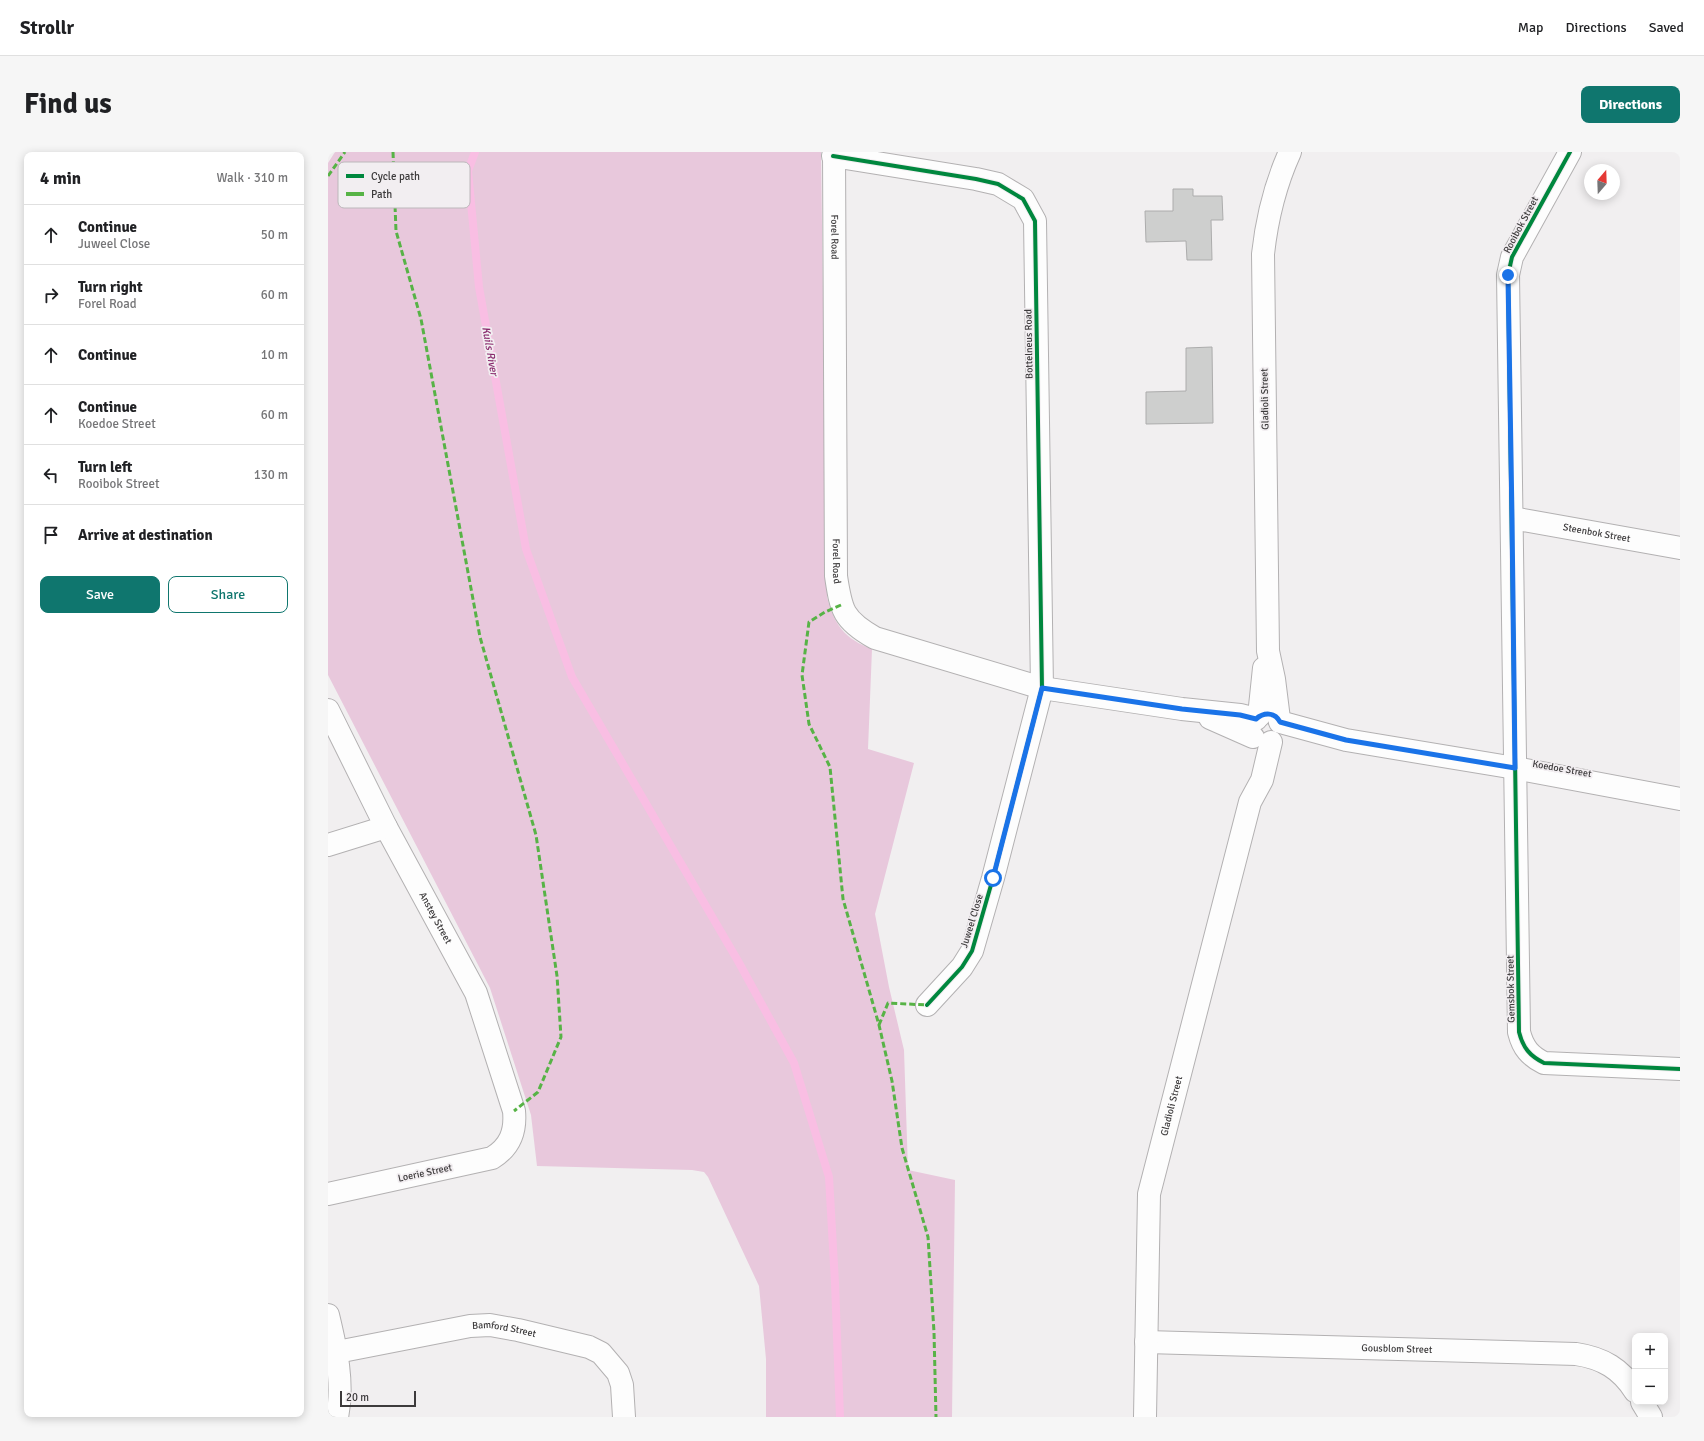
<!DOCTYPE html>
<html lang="en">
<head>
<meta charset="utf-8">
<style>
  :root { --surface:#fff; --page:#f6f6f6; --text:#202124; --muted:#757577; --line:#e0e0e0; --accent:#0f766e }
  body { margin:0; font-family:Signika,sans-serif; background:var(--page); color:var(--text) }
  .controls { position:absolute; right:12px; bottom:12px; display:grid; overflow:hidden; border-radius:8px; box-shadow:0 2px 10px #0003 }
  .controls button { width:36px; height:36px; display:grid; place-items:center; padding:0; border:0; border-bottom:1px solid var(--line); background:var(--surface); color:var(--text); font:20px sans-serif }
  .compass { position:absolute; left:1256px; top:12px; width:36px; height:36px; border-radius:50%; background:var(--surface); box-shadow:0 2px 10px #0003; rotate:19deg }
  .scale { position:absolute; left:12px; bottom:10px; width:76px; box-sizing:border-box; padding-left:4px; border:2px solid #3d3b3c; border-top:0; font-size:11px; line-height:14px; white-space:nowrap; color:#3d3b3c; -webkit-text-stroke:3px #f2eef1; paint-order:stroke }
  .stop { position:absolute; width:12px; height:12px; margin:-9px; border:3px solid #1a73e8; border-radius:50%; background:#fff }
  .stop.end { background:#1a73e8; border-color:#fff; box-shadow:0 1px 4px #0008 }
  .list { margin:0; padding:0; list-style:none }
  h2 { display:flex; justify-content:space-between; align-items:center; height:52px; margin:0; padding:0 16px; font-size:17px }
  h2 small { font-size:13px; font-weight:400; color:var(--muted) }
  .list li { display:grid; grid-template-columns:26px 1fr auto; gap:12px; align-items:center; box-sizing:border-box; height:60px; padding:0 16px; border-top:1px solid var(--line) }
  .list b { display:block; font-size:15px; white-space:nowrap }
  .list p { margin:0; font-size:13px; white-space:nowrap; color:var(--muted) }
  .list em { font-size:13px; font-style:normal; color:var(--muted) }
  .actions { display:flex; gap:8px; padding:12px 16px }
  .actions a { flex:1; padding:9px 0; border:1px solid var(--accent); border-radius:8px; text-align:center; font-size:14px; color:var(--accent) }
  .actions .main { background:var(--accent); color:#fff }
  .icon { flex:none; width:22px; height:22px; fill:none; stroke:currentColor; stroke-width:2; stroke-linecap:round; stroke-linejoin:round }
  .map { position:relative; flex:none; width:1352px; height:1265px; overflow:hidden; border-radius:8px }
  header { display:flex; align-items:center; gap:24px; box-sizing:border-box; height:56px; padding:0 20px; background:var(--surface); border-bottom:1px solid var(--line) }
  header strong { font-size:19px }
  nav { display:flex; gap:22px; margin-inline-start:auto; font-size:14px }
  .intro { display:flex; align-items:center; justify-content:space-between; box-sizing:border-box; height:96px; padding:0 24px }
  h1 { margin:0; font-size:28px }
  .button { padding:10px 18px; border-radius:8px; background:var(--accent); color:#fff; font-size:14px; font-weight:700 }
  main { display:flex; gap:24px; padding:0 24px }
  aside { flex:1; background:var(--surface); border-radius:8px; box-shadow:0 2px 10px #0003 }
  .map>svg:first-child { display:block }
</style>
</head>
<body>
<header>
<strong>Strollr</strong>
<nav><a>Map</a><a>Directions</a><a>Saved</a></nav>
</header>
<div class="intro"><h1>Find us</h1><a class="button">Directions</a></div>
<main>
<aside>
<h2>4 min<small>Walk · 310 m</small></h2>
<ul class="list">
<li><svg class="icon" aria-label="ahead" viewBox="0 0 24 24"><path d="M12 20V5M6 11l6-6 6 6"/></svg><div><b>Continue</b><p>Juweel Close</p></div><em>50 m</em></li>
<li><svg class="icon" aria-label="right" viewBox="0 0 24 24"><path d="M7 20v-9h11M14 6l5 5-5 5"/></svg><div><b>Turn right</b><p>Forel Road</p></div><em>60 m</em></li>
<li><svg class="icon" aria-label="ahead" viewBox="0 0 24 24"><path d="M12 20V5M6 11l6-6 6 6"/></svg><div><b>Continue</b></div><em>10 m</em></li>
<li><svg class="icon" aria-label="ahead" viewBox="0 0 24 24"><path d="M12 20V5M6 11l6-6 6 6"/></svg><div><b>Continue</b><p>Koedoe Street</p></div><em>60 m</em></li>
<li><svg class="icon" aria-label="left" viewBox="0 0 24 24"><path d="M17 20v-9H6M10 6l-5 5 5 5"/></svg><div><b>Turn left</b><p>Rooibok Street</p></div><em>130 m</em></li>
<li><svg class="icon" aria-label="arrive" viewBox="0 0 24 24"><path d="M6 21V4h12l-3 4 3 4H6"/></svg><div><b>Arrive at destination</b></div></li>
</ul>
<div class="actions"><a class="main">Save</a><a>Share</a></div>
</aside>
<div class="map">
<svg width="1352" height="1265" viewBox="0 0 1352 1265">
  <rect width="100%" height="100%" fill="#f1eff0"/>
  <!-- green -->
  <path fill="#e8c8dc" d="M7 0H493L499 445C506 473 517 487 544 497L540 597 586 611 547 762 561 835 576 898 580 1018 627 1028 624 1265H438V1207L431 1134 380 1025 376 1020 364 1018 209 1014 203 963 162 836 0 523V11Z"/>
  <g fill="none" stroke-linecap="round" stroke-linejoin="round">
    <!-- stream -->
    <path stroke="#f9bee3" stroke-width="8" d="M147 0 140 19 151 135 198 397 244 525 410 809 466 911 501 1025 507 1131 512 1265"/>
  </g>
  <!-- building -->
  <path fill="#cecfce" stroke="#acacac" d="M845 37H865V44H894L895 68H883L884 108H859L858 89 818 90 817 59H845Z
    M884 195 885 271 818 272V240L858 239V196Z"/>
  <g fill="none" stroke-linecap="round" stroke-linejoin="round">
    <!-- minor casing -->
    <g stroke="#b3b1b2" stroke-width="24">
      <g id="minor">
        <path id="s1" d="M506 0 508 424C513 458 515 468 547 486L714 536 854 557 912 563 928 567"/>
        <path d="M1242 0 1184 105 1180 123 1191 880C1195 896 1202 904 1216 911L1352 917"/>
        <path d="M505 4 648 27 670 32 695 47 707 69 714 536 665 726 644 799 634 815 599 853"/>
        <path id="s2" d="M1184 366 1352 396"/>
        <path id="s3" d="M0 558 58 675 148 841 186 959C188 980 182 995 164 1006L0 1042"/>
        <path d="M931 564 936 516"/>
        <path d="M882 566 925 585"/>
        <path d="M951 567 946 527 940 499 935 102C939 66 947 33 962 0"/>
        <path d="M952 570 1018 588 1187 616 1352 647"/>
        <path d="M0 693 58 675"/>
        <path d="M0 1163C8 1196 16 1232 9 1265"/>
        <path id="s4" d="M818 1190 1248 1202C1275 1206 1293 1217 1307 1239"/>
        <path id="s5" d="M9 1200 142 1174 162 1173 190 1178 261 1195 273 1201 290 1221 294 1233 296 1265"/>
        <path d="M1314 1250 1323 1265"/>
        <path id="s6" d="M817 1265 821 1042 922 650 934 628 943 590"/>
      </g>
    </g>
    <!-- minor -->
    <use href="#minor" stroke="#fdfdfd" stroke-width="22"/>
    <!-- quiet -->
    <path stroke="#57b346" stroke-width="3" stroke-dasharray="6 3" stroke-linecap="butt" d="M65 0 68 79 93 167 152 485 208 683 229 824 233 885 210 940 186 959
      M0 24 17 0
      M513 453 497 460 481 470 474 523 481 572 502 615 515 747 551 873 564 929 574 996 600 1085 606 1180 608 1265
      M551 873 560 851 599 853"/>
    <!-- cycleway casing -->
    <g stroke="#f2eef1" stroke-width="6">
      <path id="cycleway" d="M1242 0 1184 105 1180 123 1191 880C1195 896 1202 904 1216 911L1352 917
        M505 4 648 27 670 32 695 47 707 69 714 536 665 726 644 799 634 815 599 853"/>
    </g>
    <!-- cycleway -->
    <use href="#cycleway" stroke="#00873e" stroke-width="4"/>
  </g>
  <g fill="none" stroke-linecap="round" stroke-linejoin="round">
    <!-- route -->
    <path stroke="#1a73e8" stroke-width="5" d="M665 726 714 536 854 557 912 563 928 567C936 560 947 560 952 570L1018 588 1187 616 1184 366 1180 123"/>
  </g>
  <g text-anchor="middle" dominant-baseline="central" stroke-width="3.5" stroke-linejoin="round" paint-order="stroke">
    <!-- street labels -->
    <g font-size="10" fill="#3d3b3c" stroke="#f2eef1">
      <text transform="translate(1193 73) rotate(-62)">Rooibok Street</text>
      <text stroke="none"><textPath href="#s1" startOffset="85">Forel Road</textPath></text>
      <text transform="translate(701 192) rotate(-91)">Bottelneus Road</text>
      <text transform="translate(937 247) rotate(-91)">Gladioli Street</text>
      <text stroke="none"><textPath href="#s2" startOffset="86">Steenbok Street</textPath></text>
      <text stroke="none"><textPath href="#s1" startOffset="409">Forel Road</textPath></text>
      <text transform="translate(1234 617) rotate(10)">Koedoe Street</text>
      <text stroke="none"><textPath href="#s3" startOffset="234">Anstey Street</textPath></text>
      <text transform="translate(644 769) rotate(-73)">Juweel Close</text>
      <text transform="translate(1183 837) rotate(-91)">Gemsbok Street</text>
      <text stroke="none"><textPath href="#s6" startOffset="314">Gladioli Street</textPath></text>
      <text transform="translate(97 1021) rotate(-12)">Loerie Street</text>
      <text stroke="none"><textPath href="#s5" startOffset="170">Bamford Street</textPath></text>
      <text stroke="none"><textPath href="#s4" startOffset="251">Gousblom Street</textPath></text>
    </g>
    <!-- water labels -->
    <g font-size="11" font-style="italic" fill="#88296c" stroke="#f2eef1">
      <text transform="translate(162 199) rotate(80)">Kuils River</text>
    </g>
  </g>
  <!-- legend -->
  <rect x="10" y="10" width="132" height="46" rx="6" fill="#f2eef1" stroke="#bcb8bb" stroke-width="1"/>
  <rect x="18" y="22" width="18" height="4" fill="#00873e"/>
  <rect x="18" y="40" width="18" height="4" fill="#57b346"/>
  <g font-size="11" fill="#3d3b3c">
    <text x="43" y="28">Cycle path</text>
    <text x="43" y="46">Path</text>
  </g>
</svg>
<div class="controls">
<button>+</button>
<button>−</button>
</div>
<svg class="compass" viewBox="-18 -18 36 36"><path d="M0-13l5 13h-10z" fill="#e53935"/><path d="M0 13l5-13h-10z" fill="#757577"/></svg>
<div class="scale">20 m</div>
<div class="stop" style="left:665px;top:726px"></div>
<div class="stop end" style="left:1180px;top:123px"></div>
</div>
</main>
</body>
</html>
